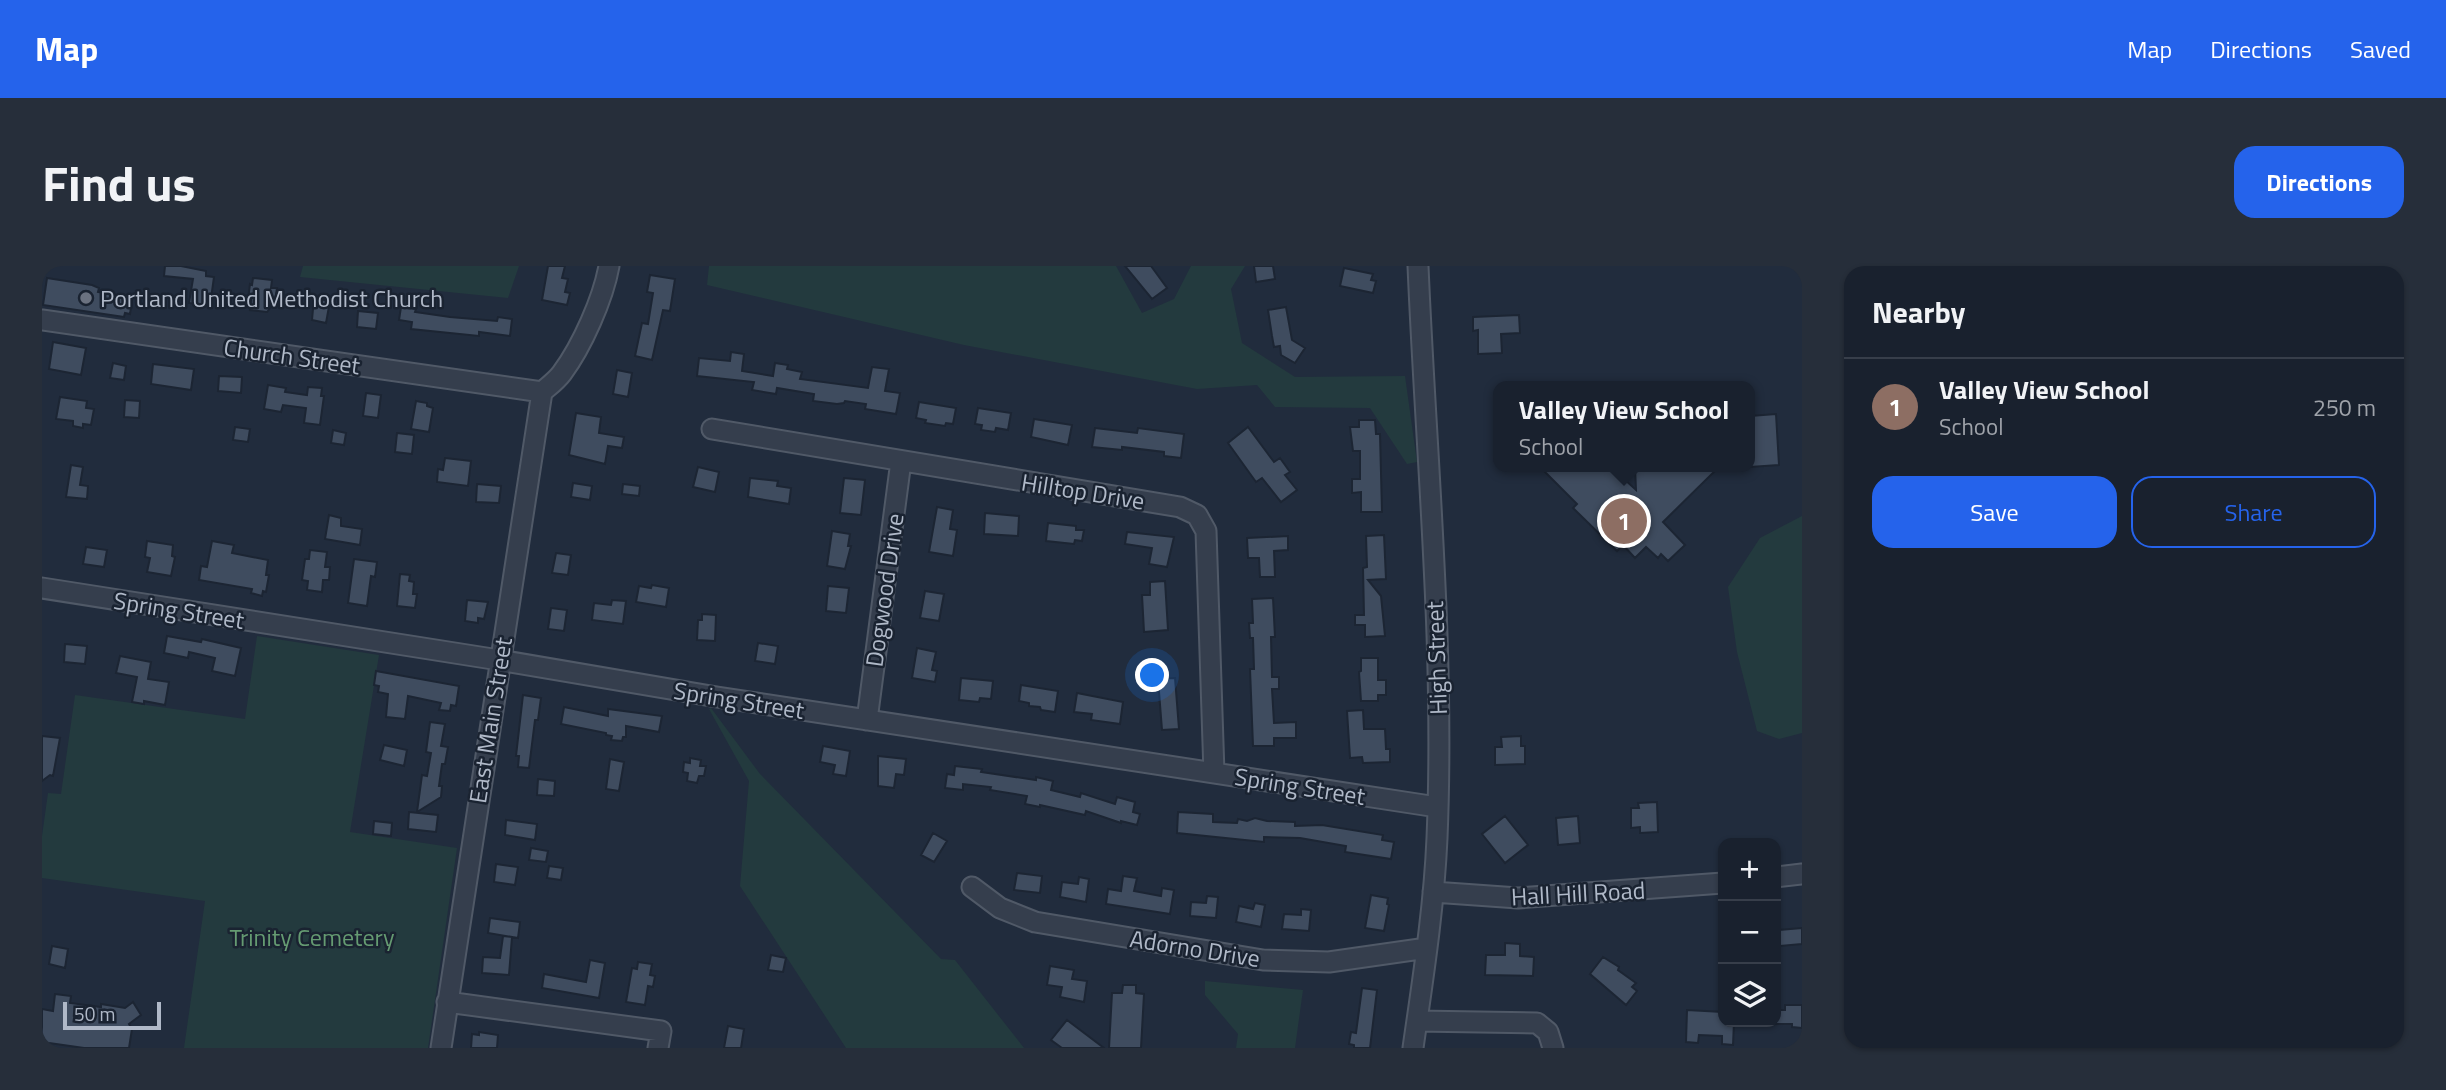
<!DOCTYPE html>
<html lang="en">
<head>
<meta charset="utf-8">
<style>
  :root { --surface:#19212e; --page:#262e3a; --text:#f1f3f6; --muted:#9fa3aa; --line:#373e4a; --accent:#2563eb }
  body { margin:0; font-family:"Titillium Web",sans-serif; background:var(--page); color:var(--text) }
  .controls { position:absolute; right:21px; bottom:21px; display:grid; overflow:hidden; border-radius:14px; box-shadow:0 2px 5px #0004 }
  .controls button { width:63px; height:63px; display:grid; place-items:center; padding:0; border:0; border-bottom:2px solid var(--line); background:var(--surface); color:var(--text); font:35px sans-serif }
  .scale { position:absolute; left:21px; bottom:18px; width:98px; box-sizing:border-box; padding-left:7px; border:4px solid #b0b9c8; border-top:0; font-size:19px; line-height:24px; white-space:nowrap; color:#b0b9c8; -webkit-text-stroke:5px #1a2331; paint-order:stroke }
  .you { position:absolute; left:1111px; top:410px; width:24px; height:24px; margin:-18px; border:5px solid #fff; border-radius:50%; background:#1a73e8; box-shadow:0 0 0 10px #1a73e833 }
  .badge { display:grid; place-items:center; width:46px; height:46px; border-radius:50%; background:var(--accent); color:#fff; font-size:23px; font-weight:700 }
  .pin { position:absolute; translate:-50% -50%; border:4px solid #fff; box-shadow:0 2px 7px #0006 }
  .popup { position:absolute; left:1451px; top:115px; width:262px; height:91px; box-sizing:border-box; display:grid; place-content:center; border-radius:14px; background:var(--surface); filter:drop-shadow(0 2px 5px #0005); font-size:23px; white-space:nowrap; color:var(--muted) }
  .popup b { font-size:26px; color:var(--text) }
  .popup::after { content:''; position:absolute; left:50%; top:100%; margin-left:-14px; border:14px solid transparent; border-top-color:var(--surface) }
  .list { margin:0; padding:0; list-style:none }
  h2 { display:flex; justify-content:space-between; align-items:center; height:91px; margin:0; padding:0 28px; font-size:30px }
  h2 small { font-size:23px; font-weight:400; color:var(--muted) }
  .list li { display:grid; grid-template-columns:46px 1fr auto; gap:21px; align-items:center; box-sizing:border-box; height:98px; padding:0 28px; border-top:2px solid var(--line) }
  .list b { display:block; font-size:26px; white-space:nowrap }
  .list p { margin:0; font-size:23px; white-space:nowrap; color:var(--muted) }
  .list em { font-size:23px; font-style:normal; color:var(--muted) }
  .actions { display:flex; gap:14px; padding:21px 28px }
  .actions a { flex:1; padding:16px 0; border:2px solid var(--accent); border-radius:21px; text-align:center; font-size:24px; color:var(--accent) }
  .actions .main { background:var(--accent); color:#fff }
  .icon { flex:none; width:38px; height:38px; fill:none; stroke:currentColor; stroke-width:2; stroke-linecap:round; stroke-linejoin:round }
  .map { position:relative; flex:none; width:1760px; height:782px; overflow:hidden; border-radius:21px }
  header { display:flex; align-items:center; gap:42px; box-sizing:border-box; height:98px; padding:0 35px; background:var(--accent); color:#fff }
  header strong { font-size:33px }
  nav { display:flex; gap:38px; margin-inline-start:auto; font-size:24px }
  .intro { display:flex; align-items:center; justify-content:space-between; box-sizing:border-box; height:168px; padding:0 42px }
  h1 { margin:0; font-size:49px }
  .button { padding:18px 32px; border-radius:21px; background:var(--accent); color:#fff; font-size:24px; font-weight:700 }
  main { display:flex; gap:42px; padding:0 42px }
  aside { flex:1; background:var(--surface); border-radius:21px; box-shadow:0 2px 5px #0004 }
  .map>svg:first-child { display:block }
</style>
</head>
<body>
<header>
<strong>Map</strong>
<nav><a>Map</a><a>Directions</a><a>Saved</a></nav>
</header>
<div class="intro"><h1>Find us</h1><a class="button">Directions</a></div>
<main>
<div class="map">
<svg width="1760" height="782" viewBox="0 0 1760 782">
  <rect width="100%" height="100%" fill="#212c3d"/>
  <!-- green -->
  <path fill="#233a3e" d="M261 0H477L466 32 258 11Z
    M667 0H1074L1100 47 1132 33 1149 0H1203L1189 23 1200 77 1253 111 1363 110 1375 196 1365 198 1328 142 1233 141 1215 119 1155 123 922 79 665 19Z
    M1760 250V467L1737 473 1715 465 1695 386 1686 321 1718 272Z
    M215 370 337 389 308 566 415 582 386 782H142L163 635 0 612V570L6 527 19 528 33 429 203 453Z
    M669 442 718 508 899 693 913 694 982 782H804L698 620 707 515 667 443Z
    M1163 715 1261 724 1253 782H1194L1196 768 1163 729Z"/>
  <!-- building -->
  <path fill="#3f4c5f" stroke="#1c2533" stroke-width="2" d="M123 0H139L164 5V10L172 11 168 40 147 37 151 13 122 10Z
    M506 0H523L520 12 526 13 523 26 528 27 525 39 500 34Z
    M1083 0H1109L1125 22 1110 33Z
    M1212 0H1231L1233 13 1214 16Z
    M1302 2 1331 8 1329 14 1334 15 1331 27 1298 20Z
    M608 9 633 13 628 45 621 44 610 94 593 90 600 57 606 58 611 27 605 26Z
    M5 12 50 19 57 22 56 26 86 31 85 34 90 35 88 48 83 47 82 51 1 39Z
    M211 12 230 14 229 22H235L233 36 225 46 208 44 209 34H206L208 18 210 19Z
    M272 32 288 35 284 57 270 54Z
    M359 41 374 43 373 46 408 51 455 55 456 51 470 53 468 70 437 66V70L369 63 370 56 357 54Z
    M1244 41 1250 74 1263 82 1253 97 1239 89 1238 80 1232 81 1230 70 1226 44Z
    M316 45 336 47 334 63 315 61Z
    M1477 49 1478 67 1459 68 1460 87 1436 88V64L1431 65V51Z
    M11 76 44 82 39 109 7 103Z
    M689 86 702 88 700 105 731 110 733 97 746 99 745 103 760 106 758 113 826 122 830 101 847 103 843 125 858 127 854 148 823 143 824 138 803 135 802 137 795 138 771 135 772 128 735 122 734 128 710 124 712 116 655 110 657 92 688 95Z
    M71 97 84 100 82 114 68 112Z
    M111 98 152 103 149 124 109 118Z
    M575 104 590 107 586 131 571 128Z
    M177 110 200 111 199 127 176 125Z
    M226 119 244 122 243 126 265 129 266 121 280 122 279 130H282L278 159 262 157 264 142 241 139 239 146 222 143Z
    M324 127 339 129 336 152 321 150Z
    M18 131 45 135 44 142 52 143 49 159 41 158V162L31 160V155L14 153Z
    M83 134 98 135 97 152 82 151Z
    M374 135 385 137V140L391 142 387 166 369 163Z
    M877 136 914 142 911 158 904 157 903 160 883 157 884 154 874 152Z
    M936 142 969 147 966 164 954 162 953 166 939 164 940 159 933 158Z
    M534 147 559 151 557 167 582 171 580 182 566 180 563 198 527 189Z
    M1734 148 1737 199 1708 201V150Z
    M992 153 1030 159 1026 179 989 171Z
    M1317 154H1333L1334 168H1338L1340 246H1319V226L1310 227V213H1318V185H1311L1308 161H1317Z
    M193 161 208 163 206 176 191 174Z
    M1206 161 1232 196 1238 192 1248 206 1243 209 1255 224 1239 236 1220 212 1214 216 1186 177Z
    M1053 162 1095 167 1096 162 1142 168 1139 192 1122 190V186L1080 181V184L1050 181Z
    M291 164 304 167 302 179 289 177Z
    M355 167 372 169 370 188 353 186Z
    M403 192 429 195 426 220 395 216 396 203 401 204Z
    M29 199 41 201 38 219 46 220 45 233 24 231Z
    M656 201 677 206 673 226 651 221Z
    M1509 201H1569L1594 224 1593 201H1677L1621 256 1643 279 1626 295 1619 288 1616 292 1604 281 1593 292 1581 279 1575 285 1531 242 1535 238 1503 206Z
    M708 212 736 215 735 220 749 222 747 238 706 231Z
    M802 212 823 214 819 249 798 247Z
    M531 217 550 220 548 234 529 231Z
    M435 218 459 220 457 237 434 236Z
    M581 218 598 220 597 230 580 228Z
    M895 241 911 244 908 263 915 264 911 290 887 286Z
    M943 247 977 250 976 270 942 268Z
    M287 249 299 252V260L320 263 318 279 283 273Z
    M1006 257 1034 260V264H1042L1040 275 1033 274 1032 278 1004 275Z
    M790 265 808 268 806 280H809L803 303 785 300Z
    M1085 266 1132 271 1125 301 1107 298 1110 282 1083 278Z
    M1342 269 1344 313 1326 314 1339 330 1343 370 1323 371V359H1313V349H1322L1321 302 1325 301 1324 270Z
    M1246 270V284L1232 285 1233 311H1218L1217 292H1206L1205 272Z
    M105 275 131 279 130 290 133 291 129 310 105 306 108 292 103 291Z
    M170 275 192 279 190 287 226 294 224 309H227L224 326 221 325 220 330 209 327 210 323 157 314 159 300 165 301Z
    M44 281 65 284 62 301 41 298Z
    M268 284 285 286 283 301H288L287 314H281L280 326 265 324 266 315 260 314 263 293H267Z
    M514 287 529 289 526 309 510 307Z
    M312 293 335 296 333 311 329 310 325 340 306 337Z
    M358 308 368 309 367 315 372 316 371 328H375L373 342 355 340Z
    M1123 315 1126 364 1102 366 1100 329H1108V316Z
    M610 319 627 322 624 341 594 336 597 320 609 322Z
    M786 320 807 322 804 347 784 345Z
    M883 325 902 328 897 355 878 352Z
    M1231 332 1233 371H1229L1230 411H1237V423H1230L1232 457 1254 456V472H1232V480H1211L1208 403H1212L1211 372H1208L1207 357H1211L1210 333Z
    M425 334 446 336 442 353 436 352V357L423 355Z
    M570 334 584 335 581 358 550 354 552 337 569 339Z
    M509 342 525 344 522 365 506 363Z
    M660 348 674 349 673 375 655 374 656 354H660Z
    M125 370 159 376 160 373 199 382 193 410 170 405 173 392 147 386 146 392 122 387Z
    M716 377 736 380 733 398 713 395Z
    M23 378 45 380 43 398 22 396Z
    M875 382 894 386 890 404 895 405 893 416 870 412Z
    M78 390 109 396 106 413 127 416 123 439 102 435V438L90 436 95 411 74 407Z
    M1319 392H1336V414H1344V429H1336V435H1319L1317 406 1319 405Z
    M334 405 417 420 414 440 409 439 408 445 397 444 399 437 366 430 363 453 344 451 346 428 336 426 337 420 332 419Z
    M919 412 951 415 949 433 938 432 937 436 917 434Z
    M1133 412 1137 463 1120 464 1116 413Z
    M979 419 1016 425 1013 446 999 444 998 441 987 440V437L977 435Z
    M1035 427 1081 436 1078 458 1049 454 1050 448 1032 446Z
    M481 429 499 432 496 454H493L487 502 476 501 477 490H474Z
    M522 441 566 450V443L620 450 617 466 584 460V471H581L580 475 569 474 570 470 564 469V467L519 458Z
    M1321 444 1322 463H1343L1344 483H1348V496L1321 497 1320 491 1308 492 1305 445Z
    M388 456 403 458 399 480 406 481 403 498H400L397 520H400L399 531 375 546 380 509 385 510 389 487 384 486Z
    M0 470 18 472 11 510 8 509 0 515Z
    M1479 470V480H1483V498L1453 499V481H1460L1459 471Z
    M342 479 365 484 362 500 338 494Z
    M781 480 808 485 804 510 791 508 793 499 778 496Z
    M836 490 864 493 862 509 854 508 852 522 836 520Z
    M648 492 659 494 658 500H664L662 510H657L655 517 645 515 646 507 641 506 642 496 648 497Z
    M568 493 582 496 577 525 564 523Z
    M913 500 940 503 939 506 994 514V511L1011 515 1009 524 1038 531 1039 527 1073 538 1075 531 1093 536 1091 546 1098 548 1095 559 1079 555V557L1044 545 1043 549 998 539V541L983 538 985 530 948 524 949 521 921 518V524L903 522 905 508 912 509Z
    M496 513 513 515 512 530 495 529Z
    M1615 536 1616 566 1598 567V561L1589 562V542H1597L1596 537Z
    M367 546 396 549 394 566 366 563Z
    M1136 546 1171 548V556L1195 557 1196 553 1205 555 1213 552 1225 555 1253 556V560L1280 559 1341 569 1340 574 1352 576 1349 593 1303 586 1304 580 1258 572 1222 571V576L1135 567Z
    M1463 550 1486 579 1463 597 1440 568Z
    M1536 550 1538 577 1516 579 1514 552Z
    M464 554 495 558 493 574 463 569Z
    M332 555 350 557 349 570 331 568Z
    M891 567 905 575 892 596 879 589Z
    M489 582 506 585 504 596 487 594Z
    M454 598 476 601 473 619 452 616Z
    M507 600 521 602 519 614 505 612Z
    M975 607 1000 610 998 627 972 624Z
    M1081 610 1095 612 1092 625 1119 630 1120 622 1132 624 1128 648 1064 638 1066 623 1079 625Z
    M1037 611 1047 613 1044 636 1018 631 1020 616 1036 618Z
    M1329 629 1346 632 1345 638 1347 639 1342 665 1323 662Z
    M1165 630 1176 631 1174 652 1148 650 1149 636 1164 637Z
    M1213 637 1223 639 1219 661 1194 656 1197 640 1211 643Z
    M1259 643 1269 644 1267 665 1240 663 1242 648 1259 649Z
    M448 652 478 656 476 672 446 667Z
    M1760 662V678L1738 680 1737 664Z
    M461 670 470 671 467 709 440 707 441 691 458 692Z
    M1463 677 1478 678V690L1492 691 1491 710 1443 709 1444 689H1463Z
    M10 680 26 683 23 702 7 698Z
    M729 689 744 692 741 706 726 704Z
    M1561 691 1577 701 1576 704 1594 717 1590 721 1595 725 1584 739 1548 708Z
    M548 694 563 697 557 732 500 722 502 708 544 716Z
    M596 696 610 698 608 709 613 710 611 721 606 720 603 739 584 736 590 702 595 703Z
    M1008 700 1032 704 1030 713 1045 715 1042 736 1018 731 1020 721 1005 719Z
    M1081 719H1094V727L1102 728 1099 782H1067L1070 727H1080Z
    M1320 722 1335 724 1328 782H1312V779L1307 778 1309 766 1314 767Z
    M13 728 29 730 28 737 59 741V738L83 742 91 736 99 749 87 758 90 763 87 782H42L0 776V743L11 745Z
    M1743 739H1760V762L1750 761V758H1734V744H1743Z
    M1645 744 1681 746V756H1692L1691 779 1680 778V770L1657 769 1656 777 1644 776Z
    M1025 754 1062 782H1020L1009 774Z
    M686 760 702 763 699 782H682Z
    M437 766 456 769 455 782H429L430 768 437 769Z"/>
  <g fill="none" stroke-linecap="round" stroke-linejoin="round">
    <!-- minor casing -->
    <g stroke="#505967" stroke-width="23">
      <path id="minor" d="M0 54 500 126
        M500 126C507 120 515 114 520 107 540 80 561 33 567 0
        M670 163 1138 241 1155 249 1164 265 1172 507
        M0 322 457 394 675 431 1395 541
        M825 454 859 195
        M1734 611 1760 608
        M930 621 958 642 993 656 1221 694 1287 696 1385 682
        M1391 626 1476 632 1681 617
        M405 736 619 765 616 782
        M1375 755 1495 757 1506 766 1511 782
        M399 782 500 126
        M1371 782C1381 712 1392 642 1395 572 1403 382 1384 190 1376 0"/>
    </g>
    <!-- minor -->
    <use href="#minor" stroke="#353e4d" stroke-width="19"/>
  </g>
  <!-- markers -->
  <circle fill="#6b7280" stroke="#1a2331" stroke-width="2.5" cx="44" cy="32" r="7"/>
  <g text-anchor="middle" dominant-baseline="central" stroke-width="5" stroke-linejoin="round" paint-order="stroke">
    <!-- poi labels -->
    <g font-size="24" fill="#b0b9c8" stroke="#1a2331" text-anchor="start">
      <text x="58" y="32">Portland United Methodist Church</text>
    </g>
    <!-- street labels -->
    <g font-size="24" fill="#b0b9c8" stroke="#1a2331">
      <text transform="translate(250 90) rotate(8)">Church Street</text>
      <text transform="translate(1041 225) rotate(9)">Hilltop Drive</text>
      <text transform="translate(842 324) rotate(-82)">Dogwood Drive</text>
      <text transform="translate(137 344) rotate(9)">Spring Street</text>
      <text transform="translate(1394 392) rotate(-92)">High Street</text>
      <text transform="translate(697 434) rotate(9)">Spring Street</text>
      <text transform="translate(448 454) rotate(-81)">East Main Street</text>
      <text transform="translate(1258 520) rotate(9)">Spring Street</text>
      <text transform="translate(1536 627) rotate(-3)">Hall Hill Road</text>
      <text transform="translate(1153 682) rotate(9)">Adorno Drive</text>
    </g>
    <!-- park labels -->
    <g font-size="24" fill="#659b72" stroke="#1a2331">
      <text x="270" y="671">Trinity Cemetery</text>
    </g>
  </g>
</svg>
<div class="controls">
<button>+</button>
<button>−</button>
<button><svg class="icon" aria-label="layers" viewBox="0 0 24 24"><path d="M12 4l9 5-9 5-9-5zM3 14l9 5 9-5"/></svg></button>
</div>
<div class="scale">50 m</div>
<div class="you"></div>
<div class="pin badge" style="left:1582px;top:255px;background:#8d6e63">1</div>
<div class="popup"><b>Valley View School</b>School</div>
</div>
<aside>
<h2>Nearby<small></small></h2>
<ul class="list">
<li><span class="badge" style="background:#8d6e63">1</span><div><b>Valley View School</b><p>School</p></div><em>250 m</em></li>
</ul>
<div class="actions"><a class="main">Save</a><a>Share</a></div>
</aside>
</main>
</body>
</html>
